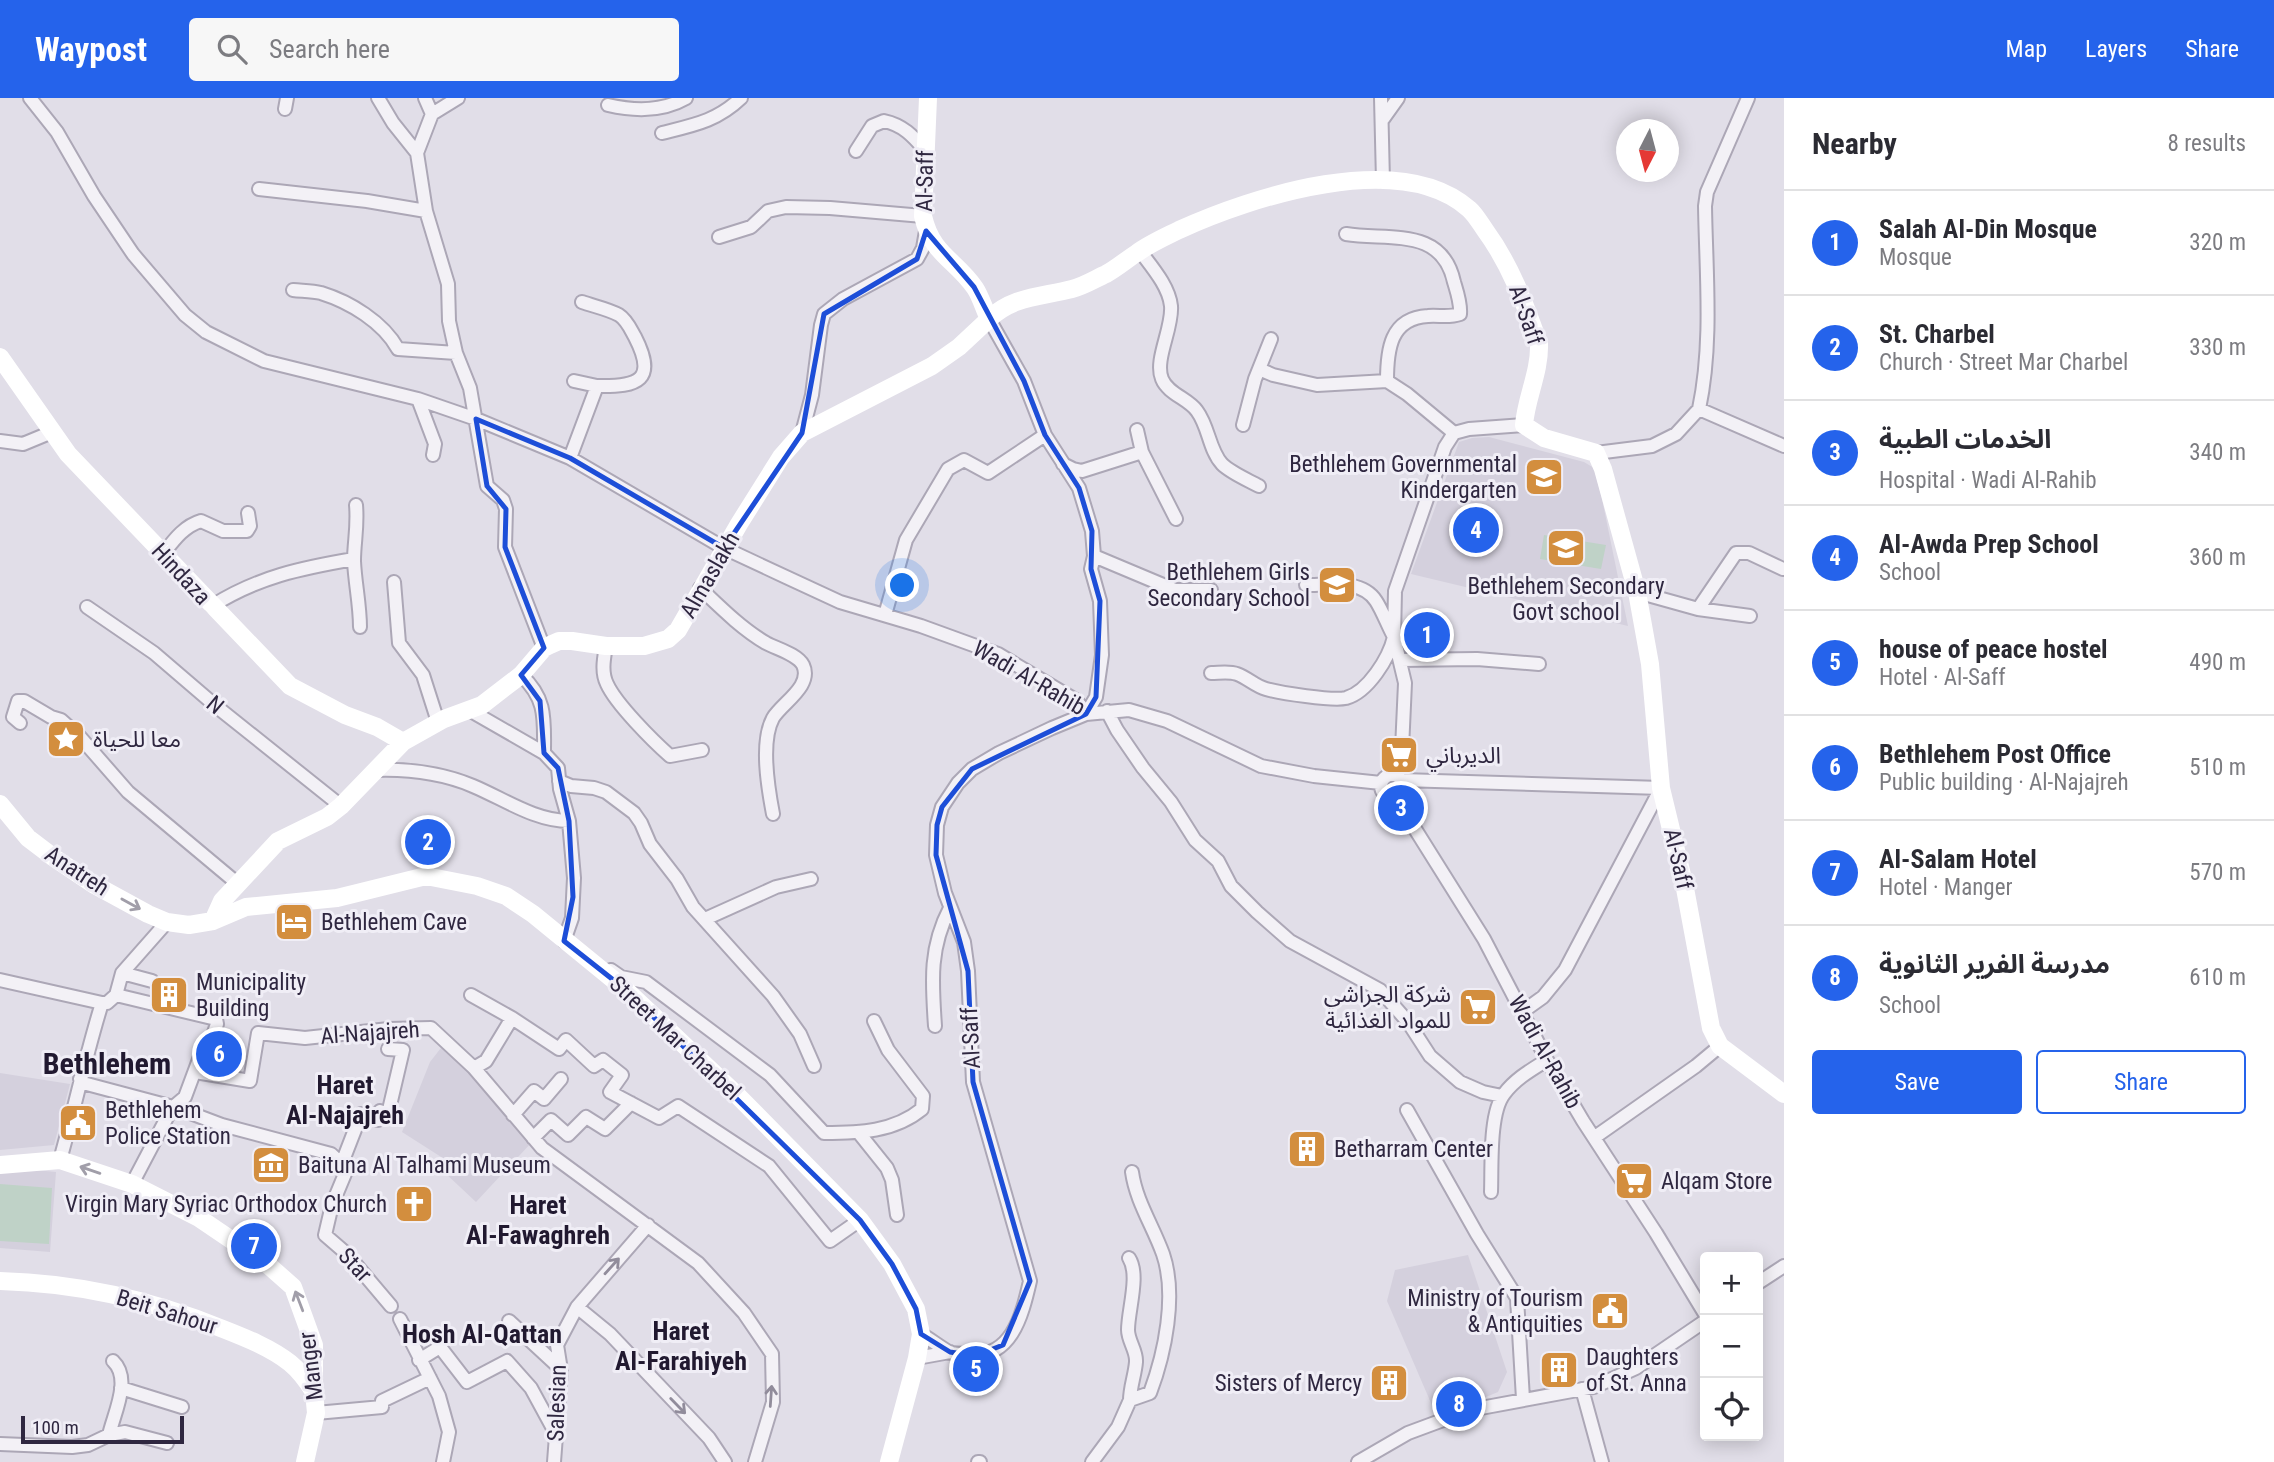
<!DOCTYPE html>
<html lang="en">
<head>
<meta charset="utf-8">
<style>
  :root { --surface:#fff; --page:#f7f7f7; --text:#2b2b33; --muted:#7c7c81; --line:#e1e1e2; --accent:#2563eb }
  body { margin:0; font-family:"Roboto Condensed","Noto Sans Arabic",sans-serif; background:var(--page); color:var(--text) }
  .controls { position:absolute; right:21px; bottom:21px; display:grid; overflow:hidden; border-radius:7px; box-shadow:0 4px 18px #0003 }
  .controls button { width:63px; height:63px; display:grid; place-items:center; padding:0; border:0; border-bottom:2px solid var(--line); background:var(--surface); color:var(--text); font:35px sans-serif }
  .compass { position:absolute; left:1616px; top:21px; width:63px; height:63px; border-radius:50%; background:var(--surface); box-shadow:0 4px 18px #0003; rotate:186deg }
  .scale { position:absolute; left:21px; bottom:18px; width:163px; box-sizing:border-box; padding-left:7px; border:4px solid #2f2740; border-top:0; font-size:19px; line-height:24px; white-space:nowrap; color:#2f2740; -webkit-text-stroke:5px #f0eef6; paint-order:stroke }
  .you { position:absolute; left:903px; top:488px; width:24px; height:24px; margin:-18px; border:5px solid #fff; border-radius:50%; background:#1a73e8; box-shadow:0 0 0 10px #1a73e833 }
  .badge { display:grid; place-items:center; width:46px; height:46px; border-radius:50%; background:var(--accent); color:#fff; font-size:23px; font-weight:700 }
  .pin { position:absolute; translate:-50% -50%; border:4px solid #fff; box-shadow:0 2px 7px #0006 }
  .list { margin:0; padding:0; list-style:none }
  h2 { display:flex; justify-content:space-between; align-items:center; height:91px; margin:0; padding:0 28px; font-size:30px }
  h2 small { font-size:23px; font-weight:400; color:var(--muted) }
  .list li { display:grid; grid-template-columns:46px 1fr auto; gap:21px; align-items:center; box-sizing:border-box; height:105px; padding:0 28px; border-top:2px solid var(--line) }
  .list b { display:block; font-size:26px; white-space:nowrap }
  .list p { margin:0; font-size:23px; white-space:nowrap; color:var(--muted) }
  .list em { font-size:23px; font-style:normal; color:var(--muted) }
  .actions { display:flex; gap:14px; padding:21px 28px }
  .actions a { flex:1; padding:16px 0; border:2px solid var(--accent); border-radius:7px; text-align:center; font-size:24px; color:var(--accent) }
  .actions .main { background:var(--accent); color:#fff }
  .icon { flex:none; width:38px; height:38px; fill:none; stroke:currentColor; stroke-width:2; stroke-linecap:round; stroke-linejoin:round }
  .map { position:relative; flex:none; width:1784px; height:1364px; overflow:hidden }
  header { display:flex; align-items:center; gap:42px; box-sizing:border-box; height:98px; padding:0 35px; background:var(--accent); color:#fff }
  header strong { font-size:33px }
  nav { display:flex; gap:38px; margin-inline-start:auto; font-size:24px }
  .search { width:490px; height:63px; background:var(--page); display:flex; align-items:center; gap:18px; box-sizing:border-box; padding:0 24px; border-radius:7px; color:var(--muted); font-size:26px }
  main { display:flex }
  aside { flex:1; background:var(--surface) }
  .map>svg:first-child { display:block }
</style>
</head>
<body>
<header>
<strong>Waypost</strong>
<div class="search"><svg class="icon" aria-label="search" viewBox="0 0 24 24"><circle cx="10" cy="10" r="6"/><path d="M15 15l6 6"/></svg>Search here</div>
<nav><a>Map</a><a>Layers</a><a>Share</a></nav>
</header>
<main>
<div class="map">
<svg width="1784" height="1364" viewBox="0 0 1784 1364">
  <rect width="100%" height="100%" fill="#e1dee8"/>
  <!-- built -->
  <path fill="#d4d0dd" d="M1489 339 1584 364 1594 370 1602 401 1628 528 1411 476 1459 344 1472 340Z
    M444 946 533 1043 476 1104 444 1074 449 1064 402 1034 430 964Z
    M0 975 70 986 54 1047 0 1052Z
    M14 1070 56 1074 50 1154 0 1150V1073Z
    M1468 1157 1507 1274 1498 1294 1437 1319 1387 1203 1395 1172Z"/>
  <!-- green -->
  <path fill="#bfd2c7" d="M1544 437 1606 447 1601 471 1540 461Z
    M0 1086 52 1090 49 1146 0 1143Z"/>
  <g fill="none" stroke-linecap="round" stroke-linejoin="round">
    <!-- street casing -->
    <g stroke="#aca7b6" stroke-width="16">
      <path id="street" d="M30 0 57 34 94 98 133 156 185 217 206 234 264 263 418 301 476 321 570 360 724 450 786 479 840 504 921 528 998 556 1077 603 1086 616
        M378 0 393 25 417 55
        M425 0 432 16
        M458 0 432 16 417 55 426 113 448 186 449 223 456 255 470 290 487 388 503 402 506 411 505 449 544 550
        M1381 0 1383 83
        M608 7C634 13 662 14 686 0
        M285 11 287 0
        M1383 21 1398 0
        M662 35C694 27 717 23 741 0
        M856 53 872 28 884 23C903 27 913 38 925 52
        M259 91 367 103 426 113
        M1346 136C1388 143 1442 128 1454 184 1457 194 1461 205 1460 216 1449 220 1439 217 1428 218 1390 220 1387 252 1387 283
        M719 139 751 129 768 113 786 109 830 110 923 118
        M1140 153C1151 168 1169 188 1171 208 1173 230 1154 262 1162 281 1168 296 1189 301 1197 313 1209 329 1209 352 1222 366 1231 375 1248 382 1259 388
        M293 192C302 193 312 193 321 195 350 204 383 224 398 251L456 255
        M989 221 1024 283 1045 337 1079 390 1092 433 1094 458 1091 471 1100 503 1102 557 1096 599 1086 616
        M1259 271 1273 277 1317 287 1387 283 1407 296 1454 335
        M574 283 597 288
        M418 301 435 346 433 357
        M1699 311C1713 245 1706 174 1705 108L1707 94 1748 0
        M1243 327 1255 281 1271 241
        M1137 332 1142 354 1176 421
        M802 335 812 297 821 227 824 216 843 201 917 161 923 150 926 133
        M0 343 23 346 52 334
        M1596 355 1652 348 1676 336 1699 311 1784 348
        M570 360 597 288C639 289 657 282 635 239 631 232 627 222 619 217 608 211 593 208 582 204
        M1063 366 1073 371 1082 373 1142 354
        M356 407C358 429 354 444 354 463 355 485 360 507 360 529
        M163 456C174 442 184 428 201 423L223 433H247L250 428 248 415
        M1094 458 1175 492H1211
        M394 484 399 545 423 577 438 624
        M700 490C721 510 742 531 766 545 777 551 797 556 803 567 813 588 782 605 773 620 760 644 768 690 773 716
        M1637 494 1698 511 1750 518
        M212 508C258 479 301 470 354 461
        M87 509 154 555 217 609 341 708
        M1698 511 1736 455H1749L1783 471
        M885 517 906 442 948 371 964 362 988 375 1045 337
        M606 548C604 560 601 574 607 586 616 606 653 643 670 658L702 652
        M1400 562 1477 561 1539 566
        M1211 575C1219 575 1229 573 1237 576 1248 580 1255 588 1266 591 1280 595 1332 603 1346 600 1368 594 1389 560 1394 539 1388 528 1382 512 1376 503 1362 481 1329 487 1306 487
        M521 577C547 601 544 621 544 655L558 670 560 691 569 723 574 780 572 820 564 843
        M471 613 544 655
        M1107 613 1117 632 1143 670 1171 704 1195 742 1218 763 1231 788 1257 814 1290 843 1380 892 1408 924 1430 958 1460 984 1483 994 1502 998
        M20 625 13 619 18 603H24L51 619 61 622 80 639 128 694 238 786
        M377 672C411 671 442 675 473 688 504 701 535 723 569 723
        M1381 688a11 11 0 1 1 22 0a11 11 0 1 1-22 0Z
        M1392 677 1402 651 1405 585 1394 539 1395 493 1445 349 1454 335 1469 331 1524 327
        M1402 682 1661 690 1565 872 1543 899 1522 914
        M559 683 571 688 594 690 606 694 634 715 641 725 650 746 677 781 693 809 773 898 800 936 814 968
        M1395 699 1484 841 1547 962 1583 1023 1656 1135 1705 1216
        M705 821 776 789 811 781
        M611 872 621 879 646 884 770 977 824 1035C859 1035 894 1034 922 1011L923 998 888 952 874 923
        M122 875 152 883
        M0 882 102 905
        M116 897 216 921 217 926 210 946 201 956 185 999 172 1010 132 1086
        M471 897 512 920 559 951 566 942 594 968 603 962 622 977 610 994 659 1020 678 1008 769 1068 830 1143 860 1122
        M935 928C932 884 929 850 950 810
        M474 970 486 963 512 920
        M195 974 250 983 258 935 305 940 389 931 431 930 474 970 542 1050 698 1165 744 1215 772 1256 773 1304 755 1364
        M80 981 83 985 177 1010 222 1027 331 1056 347 1071 332 1107 325 1137 347 1156 391 1208
        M1407 1012 1477 1136 1517 1200 1523 1301
        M513 1017 534 993 544 1001 561 981
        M859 1035 887 1070 892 1082 897 1117
        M1595 1039 1696 968 1720 948
        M533 1040 551 1022 568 1037 586 1019 605 1031 631 1005
        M60 1062C75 1009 86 956 102 905H107L116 897 122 875 167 824
        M342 1065 361 1016 378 1022 380 1013 388 1016 403 952 388 951
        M1491 1094C1492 1069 1489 1015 1504 996 1515 981 1531 972 1547 962
        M1129 1160C1140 1177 1128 1212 1128 1232 1128 1243 1137 1253 1136 1264 1135 1277 1130 1289 1130 1302
        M1758 1185 1784 1168
        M577 1209 610 1236 709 1340 725 1364
        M400 1221 439 1298 449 1334 443 1364
        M509 1223 561 1271
        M921 1236C930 1241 940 1249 949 1254 954 1256 961 1256 966 1256 1011 1263 1022 1218 1030 1183L973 984 968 873 964 844 945 795 936 757 937 727 942 709 958 685 972 671 999 655 1052 630 1086 616 1129 612 1167 623 1261 668 1314 678 1381 685
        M917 1260 950 1254
        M419 1262 440 1249 467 1284 507 1263 531 1290 556 1336
        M121 1290 182 1309
        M1582 1291 1602 1364
        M316 1315 382 1309V1303L430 1280
        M109 1337C114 1315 132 1281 113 1263
        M0 1346 72 1349 88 1347 109 1337 125 1334 167 1345
        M554 1364 561 1272 557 1247 577 1209 648 1127
        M978 1364H980
        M1092 1364 1118 1329 1130 1302 1150 1295C1165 1255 1177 1197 1163 1156 1153 1128 1136 1103 1132 1074
        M1358 1364 1408 1335 1470 1312 1594 1289 1636 1270 1705 1223"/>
    </g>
    <!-- street -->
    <use href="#street" stroke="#f3f1f6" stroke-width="12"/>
    <!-- secondary -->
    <path stroke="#fff" stroke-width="18" d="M928 0 923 118C932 157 955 161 975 190 981 199 984 211 989 221 1013 198 1041 199 1072 191 1084 188 1095 181 1106 176 1117 170 1126 162 1137 155 1149 146 1165 139 1179 132 1251 99 1400 50 1469 111 1475 116 1480 125 1485 132 1510 166 1525 206 1539 246 1540 274 1526 300 1524 327L1544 340 1596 355 1603 371 1637 494 1650 566 1661 690 1684 785 1711 930 1720 948 1784 996
      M0 259 68 356 290 588 345 617 377 629 403 644
      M0 706 28 740 53 759 93 786 148 816 167 824 189 827 213 823 246 809 337 800 426 778 477 788 506 798 533 816 626 892 739 999 860 1122 892 1166 916 1211 921 1236 917 1260 889 1364
      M213 823 222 803 278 743 327 719 341 708 403 644 444 621 482 607 521 577 544 550 550 547 559 543H572L606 548H644L668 541 678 532 739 426 781 359 802 335 932 268 959 249 989 221
      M0 1067 60 1062 132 1086 199 1120 267 1166 293 1189 314 1247V1294L316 1315 305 1364
      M0 1183C77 1185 152 1202 223 1231 246 1240 271 1250 290 1265 300 1273 307 1283 314 1294"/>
  </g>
  <!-- one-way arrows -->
  <defs><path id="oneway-shaft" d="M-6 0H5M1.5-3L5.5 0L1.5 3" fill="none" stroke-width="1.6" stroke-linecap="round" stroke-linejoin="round" transform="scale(1.75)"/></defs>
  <g stroke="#a19ea9">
    <use href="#oneway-shaft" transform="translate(131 806) rotate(29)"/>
    <use href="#oneway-shaft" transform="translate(90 1072) rotate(-161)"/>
    <use href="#oneway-shaft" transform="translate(299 1203) rotate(-111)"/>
  </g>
  <g stroke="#918c9b">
    <use href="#oneway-shaft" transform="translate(612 1168) rotate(-48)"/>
    <use href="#oneway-shaft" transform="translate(771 1298) rotate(-86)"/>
    <use href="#oneway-shaft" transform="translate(678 1308) rotate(46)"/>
  </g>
  <!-- marked area -->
  <path fill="none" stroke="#1d4ed8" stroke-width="5" stroke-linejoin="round" d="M926 133 974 189 1024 283 1045 337 1079 390 1092 433 1091 471 1100 503 1096 599 1086 616 972 671 942 709 937 727 936 757 968 873 973 984 1030 1183 1003 1247 975 1258 950 1254 921 1236 916 1211 892 1166 860 1122 626 892 564 843 573 799 569 723 558 670 544 655 540 603 521 577 544 550 505 449 506 411 487 388 476 321 570 360 724 450 802 335 824 216 917 161Z"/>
  <!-- icons -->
  <defs>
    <g id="school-square" transform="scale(2.0125)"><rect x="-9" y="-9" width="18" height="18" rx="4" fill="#d38e3e" stroke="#f0eef6"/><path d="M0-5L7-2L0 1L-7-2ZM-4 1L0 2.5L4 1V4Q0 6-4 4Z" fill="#fff"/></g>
    <g id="sight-square" transform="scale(2.0125)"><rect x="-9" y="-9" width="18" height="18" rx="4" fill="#d38e3e" stroke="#f0eef6"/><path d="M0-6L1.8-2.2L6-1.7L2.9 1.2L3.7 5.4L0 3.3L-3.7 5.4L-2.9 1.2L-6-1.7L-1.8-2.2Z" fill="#fff"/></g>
    <g id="supermarket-square" transform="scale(2.0125)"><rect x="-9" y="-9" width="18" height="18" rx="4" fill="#d38e3e" stroke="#f0eef6"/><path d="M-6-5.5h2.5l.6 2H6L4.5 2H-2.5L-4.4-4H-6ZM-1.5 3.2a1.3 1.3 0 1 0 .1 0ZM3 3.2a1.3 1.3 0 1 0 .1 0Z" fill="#fff"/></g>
    <g id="hotel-square" transform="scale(2.0125)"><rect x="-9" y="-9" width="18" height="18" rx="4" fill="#d38e3e" stroke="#f0eef6"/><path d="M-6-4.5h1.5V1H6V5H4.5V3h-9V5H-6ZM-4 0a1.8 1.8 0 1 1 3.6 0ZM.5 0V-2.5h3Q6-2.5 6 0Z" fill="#fff"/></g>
    <g id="building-square" transform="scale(2.0125)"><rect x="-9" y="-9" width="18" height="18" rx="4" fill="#d38e3e" stroke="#f0eef6"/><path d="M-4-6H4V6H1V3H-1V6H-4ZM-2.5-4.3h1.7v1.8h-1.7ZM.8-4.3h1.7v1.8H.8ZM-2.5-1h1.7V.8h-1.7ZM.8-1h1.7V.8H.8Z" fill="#fff"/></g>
    <g id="civic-square" transform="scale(2.0125)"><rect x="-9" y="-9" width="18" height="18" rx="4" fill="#d38e3e" stroke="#f0eef6"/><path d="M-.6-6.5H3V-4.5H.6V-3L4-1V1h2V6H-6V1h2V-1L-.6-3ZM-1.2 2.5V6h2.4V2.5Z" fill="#fff"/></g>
    <g id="museum-square" transform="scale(2.0125)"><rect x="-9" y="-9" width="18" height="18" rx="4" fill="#d38e3e" stroke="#f0eef6"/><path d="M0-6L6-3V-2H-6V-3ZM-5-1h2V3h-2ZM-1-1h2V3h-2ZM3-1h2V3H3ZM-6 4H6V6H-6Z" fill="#fff"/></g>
    <g id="church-square" transform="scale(2.0125)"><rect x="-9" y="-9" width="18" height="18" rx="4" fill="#d38e3e" stroke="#f0eef6"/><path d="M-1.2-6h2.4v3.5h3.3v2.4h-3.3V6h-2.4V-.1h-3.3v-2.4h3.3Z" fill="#fff"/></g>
  </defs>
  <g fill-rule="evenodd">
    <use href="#school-square" x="1544" y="379"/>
    <use href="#school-square" x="1566" y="450"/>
    <use href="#school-square" x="1337" y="487"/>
    <use href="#sight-square" x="66" y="641"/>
    <use href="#supermarket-square" x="1399" y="657"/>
    <use href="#hotel-square" x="294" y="824"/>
    <use href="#building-square" x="169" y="897"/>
    <use href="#supermarket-square" x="1478" y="909"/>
    <use href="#civic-square" x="78" y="1025"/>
    <use href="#building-square" x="1307" y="1051"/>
    <use href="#museum-square" x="271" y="1067"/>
    <use href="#supermarket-square" x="1634" y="1083"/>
    <use href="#church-square" x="414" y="1106"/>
    <use href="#civic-square" x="1610" y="1213"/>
    <use href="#building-square" x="1559" y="1272"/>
    <use href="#building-square" x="1389" y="1285"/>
  </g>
  <g text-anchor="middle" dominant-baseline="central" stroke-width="6" stroke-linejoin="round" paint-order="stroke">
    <!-- street labels -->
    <g font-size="23" fill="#2f2740" stroke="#f0eef6">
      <text transform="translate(925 83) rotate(-89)">Al-Saff</text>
      <text transform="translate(1526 217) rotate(71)">Al-Saff</text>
      <text transform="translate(181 476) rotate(47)">Hindaza</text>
      <text transform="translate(710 477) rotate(-60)">Almaslakh</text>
      <text transform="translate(1029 580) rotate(30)">Wadi Al-Rahib</text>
      <text transform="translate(215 607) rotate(40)">N</text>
      <text transform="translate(1678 761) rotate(77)">Al-Saff</text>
      <text transform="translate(77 773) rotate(33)">Anatreh</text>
      <text transform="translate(370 935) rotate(-4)">Al-Najajreh</text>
      <text transform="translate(675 940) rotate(43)">Street Mar Charbel</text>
      <text transform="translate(971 940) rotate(-93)">Al-Saff</text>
      <text transform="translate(1545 954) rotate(61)">Wadi Al-Rahib</text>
      <text transform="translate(355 1167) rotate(47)">Star</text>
      <text transform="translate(167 1214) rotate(17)">Beit Sahour</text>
      <text transform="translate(311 1268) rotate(-97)">Manger</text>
      <text transform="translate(557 1305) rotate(-88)">Salesian</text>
    </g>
    <!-- poi labels -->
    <g font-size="23" fill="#2f2740" stroke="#f0eef6" text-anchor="start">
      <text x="1517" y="366" text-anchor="end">Bethlehem Governmental<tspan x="1517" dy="26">Kindergarten</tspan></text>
      <text x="1310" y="474" text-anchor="end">Bethlehem Girls<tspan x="1310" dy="26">Secondary School</tspan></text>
      <text x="1566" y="488" text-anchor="middle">Bethlehem Secondary<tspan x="1566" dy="26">Govt school</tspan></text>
      <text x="93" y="641">معا للحياة</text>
      <text x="1426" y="657">الديرباني</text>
      <text x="321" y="824">Bethlehem Cave</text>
      <text x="196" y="884">Municipality<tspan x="196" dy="26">Building</tspan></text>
      <text x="1451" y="896" text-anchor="end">شركة الجراشي<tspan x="1451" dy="26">للمواد الغذائية</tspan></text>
      <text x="105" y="1012">Bethlehem<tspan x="105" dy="26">Police Station</tspan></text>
      <text x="1334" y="1051">Betharram Center</text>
      <text x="298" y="1067">Baituna Al Talhami Museum</text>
      <text x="1661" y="1083">Alqam Store</text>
      <text x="387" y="1106" text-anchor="end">Virgin Mary Syriac Orthodox Church</text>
      <text x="1583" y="1200" text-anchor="end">Ministry of Tourism<tspan x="1583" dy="26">&amp; Antiquities</tspan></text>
      <text x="1586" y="1259">Daughters<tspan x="1586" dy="26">of St. Anna</tspan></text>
      <text x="1362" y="1285" text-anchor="end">Sisters of Mercy</text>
    </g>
    <!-- quarter labels -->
    <g font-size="26" font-weight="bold" fill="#211930" stroke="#f0eef6">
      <text x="345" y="987">Haret<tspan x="345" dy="30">Al-Najajreh</tspan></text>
      <text x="538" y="1107">Haret<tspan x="538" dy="30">Al-Fawaghreh</tspan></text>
      <text x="681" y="1233">Haret<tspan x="681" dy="30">Al-Farahiyeh</tspan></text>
      <text x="482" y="1236">Hosh Al-Qattan</text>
    </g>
    <!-- district labels -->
    <g font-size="30" font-weight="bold" fill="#211930" stroke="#f0eef6">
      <text x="107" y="965">Bethlehem</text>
    </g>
  </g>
</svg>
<div class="controls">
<button>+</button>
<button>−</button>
<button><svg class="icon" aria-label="locate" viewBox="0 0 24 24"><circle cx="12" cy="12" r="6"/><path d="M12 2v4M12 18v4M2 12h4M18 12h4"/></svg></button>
</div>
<svg class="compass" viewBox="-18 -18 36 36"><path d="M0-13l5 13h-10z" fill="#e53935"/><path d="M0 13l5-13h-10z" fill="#7c7c81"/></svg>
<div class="scale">100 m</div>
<div class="you"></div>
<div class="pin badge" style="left:1427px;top:537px">1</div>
<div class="pin badge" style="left:428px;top:744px">2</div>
<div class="pin badge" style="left:1401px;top:710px">3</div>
<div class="pin badge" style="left:1476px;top:432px">4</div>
<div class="pin badge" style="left:976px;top:1271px">5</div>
<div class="pin badge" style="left:219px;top:956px">6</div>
<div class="pin badge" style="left:254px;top:1148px">7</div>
<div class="pin badge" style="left:1459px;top:1306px">8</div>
</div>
<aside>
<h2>Nearby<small>8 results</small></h2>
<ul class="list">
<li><span class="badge">1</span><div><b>Salah Al-Din Mosque</b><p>Mosque</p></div><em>320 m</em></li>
<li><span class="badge">2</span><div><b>St. Charbel</b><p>Church · Street Mar Charbel</p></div><em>330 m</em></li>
<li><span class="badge">3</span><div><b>الخدمات الطبية</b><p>Hospital · Wadi Al-Rahib</p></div><em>340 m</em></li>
<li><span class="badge">4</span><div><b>Al-Awda Prep School</b><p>School</p></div><em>360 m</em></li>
<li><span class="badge">5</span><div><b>house of peace hostel</b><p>Hotel · Al-Saff</p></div><em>490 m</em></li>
<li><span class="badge">6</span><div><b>Bethlehem Post Office</b><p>Public building · Al-Najajreh</p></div><em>510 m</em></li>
<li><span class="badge">7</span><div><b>Al-Salam Hotel</b><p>Hotel · Manger</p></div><em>570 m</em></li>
<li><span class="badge">8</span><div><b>مدرسة الفرير الثانوية</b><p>School</p></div><em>610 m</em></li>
</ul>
<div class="actions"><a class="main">Save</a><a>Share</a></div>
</aside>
</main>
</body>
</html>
